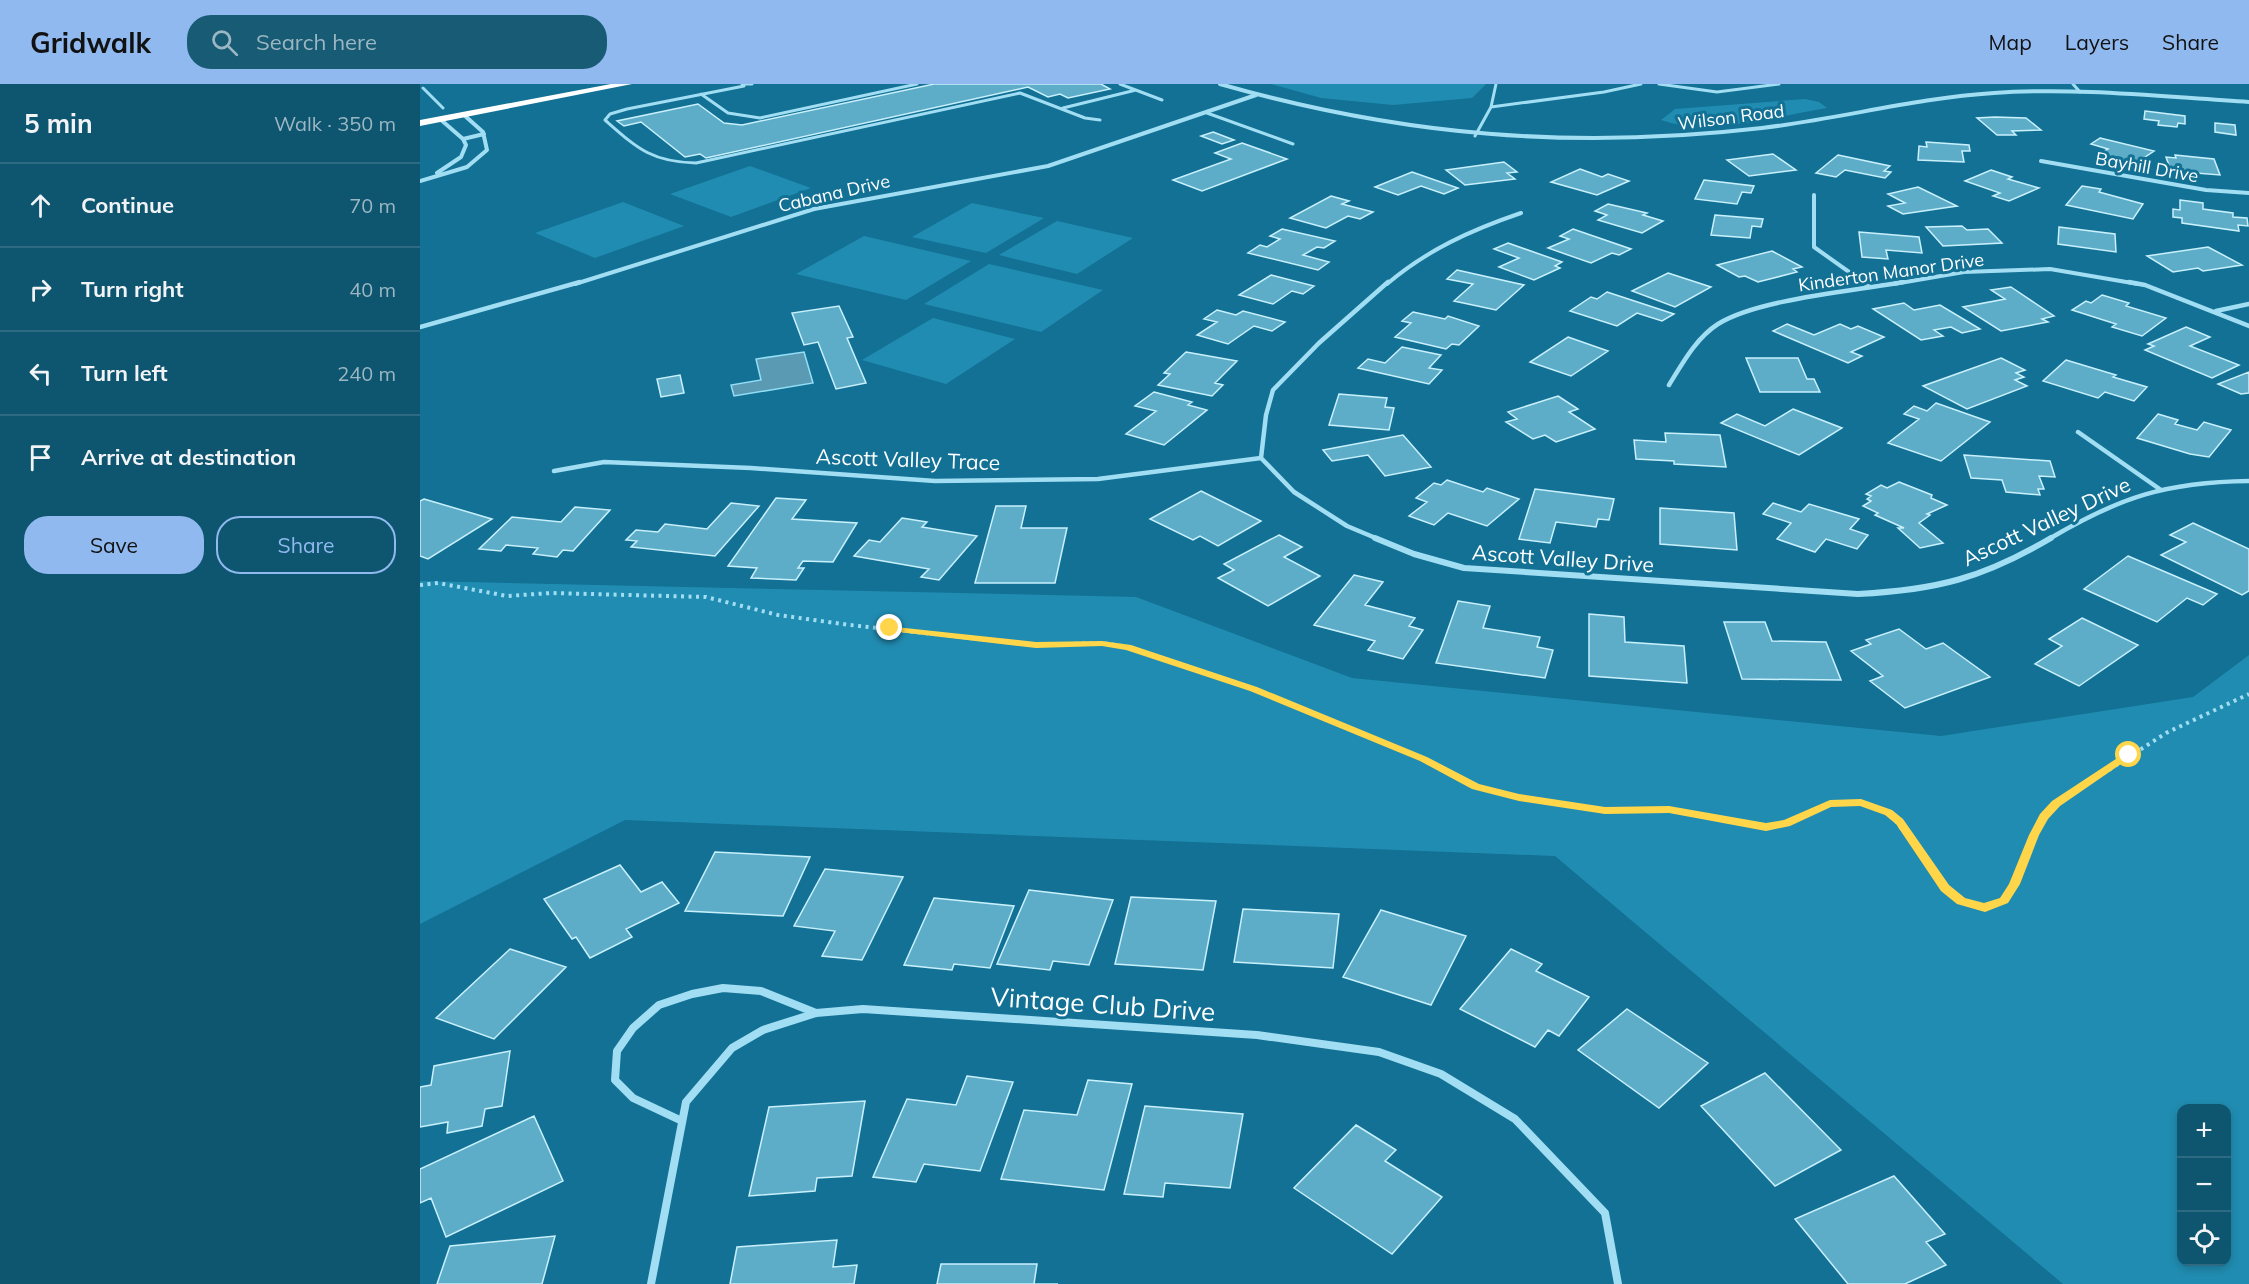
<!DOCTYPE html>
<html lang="en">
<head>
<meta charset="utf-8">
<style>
  :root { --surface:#0e556f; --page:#175b74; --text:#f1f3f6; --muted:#9bb7c3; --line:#2e6b82; --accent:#90b9f0 }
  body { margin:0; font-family:Mulish,sans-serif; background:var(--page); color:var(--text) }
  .controls { position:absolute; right:18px; bottom:18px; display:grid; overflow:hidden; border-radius:12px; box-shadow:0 3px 9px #0003 }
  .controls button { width:54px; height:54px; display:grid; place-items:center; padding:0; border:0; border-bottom:2px solid var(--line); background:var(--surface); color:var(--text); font:30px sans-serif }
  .stop { position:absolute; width:18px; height:18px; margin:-14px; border:4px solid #ffd54a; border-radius:50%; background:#fff }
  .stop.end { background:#ffd54a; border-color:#fff; box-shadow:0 2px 6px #0008 }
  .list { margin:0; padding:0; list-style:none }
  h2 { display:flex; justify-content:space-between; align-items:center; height:78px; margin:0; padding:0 24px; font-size:26px }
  h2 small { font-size:20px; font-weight:400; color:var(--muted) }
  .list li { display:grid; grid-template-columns:39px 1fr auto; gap:18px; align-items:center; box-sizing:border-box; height:84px; padding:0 24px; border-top:2px solid var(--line) }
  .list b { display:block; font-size:22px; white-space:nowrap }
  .list em { font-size:20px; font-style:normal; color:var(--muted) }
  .actions { display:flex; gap:12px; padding:18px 24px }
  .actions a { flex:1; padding:14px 0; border:2px solid var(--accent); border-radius:24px; text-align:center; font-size:21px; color:var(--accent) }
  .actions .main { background:var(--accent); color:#111 }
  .icon { flex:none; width:33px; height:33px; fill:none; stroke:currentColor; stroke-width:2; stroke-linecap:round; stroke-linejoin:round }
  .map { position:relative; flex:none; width:1829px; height:1200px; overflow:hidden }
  header { display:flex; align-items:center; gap:36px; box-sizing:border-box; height:84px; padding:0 30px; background:var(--accent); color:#111 }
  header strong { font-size:28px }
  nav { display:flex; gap:33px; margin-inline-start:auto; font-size:21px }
  .search { width:420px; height:54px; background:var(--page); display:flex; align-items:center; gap:15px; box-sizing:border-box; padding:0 21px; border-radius:24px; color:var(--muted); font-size:22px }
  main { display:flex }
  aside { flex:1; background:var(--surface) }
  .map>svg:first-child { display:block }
</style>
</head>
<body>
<header>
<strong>Gridwalk</strong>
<div class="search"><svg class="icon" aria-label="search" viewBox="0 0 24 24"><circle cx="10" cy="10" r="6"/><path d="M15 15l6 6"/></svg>Search here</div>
<nav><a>Map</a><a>Layers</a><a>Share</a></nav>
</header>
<main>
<aside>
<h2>5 min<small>Walk · 350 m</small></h2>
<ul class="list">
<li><svg class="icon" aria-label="ahead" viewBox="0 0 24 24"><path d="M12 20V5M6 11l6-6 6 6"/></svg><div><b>Continue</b></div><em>70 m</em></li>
<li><svg class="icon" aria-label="right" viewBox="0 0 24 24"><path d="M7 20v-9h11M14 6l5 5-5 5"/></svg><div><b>Turn right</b></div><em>40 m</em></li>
<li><svg class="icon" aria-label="left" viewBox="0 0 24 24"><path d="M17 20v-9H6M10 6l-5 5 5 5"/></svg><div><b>Turn left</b></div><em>240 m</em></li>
<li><svg class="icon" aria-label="arrive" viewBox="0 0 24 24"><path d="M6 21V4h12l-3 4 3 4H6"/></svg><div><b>Arrive at destination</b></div></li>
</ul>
<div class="actions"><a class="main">Save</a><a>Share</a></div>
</aside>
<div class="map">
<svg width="1829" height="1200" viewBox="0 0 1829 1200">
  <rect width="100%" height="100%" fill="#127194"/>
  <!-- green -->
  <path fill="#218cb1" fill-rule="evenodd" d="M851 0H1066L1052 14 973 21 901 14Z
    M1385 15 1399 18 1407 24C1358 32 1288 53 1241 36L1255 25Z
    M330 82 391 104 311 133 250 110Z
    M203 118 264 142 175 174 115 149Z
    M552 119 624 134 566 169 492 153Z
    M637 137 713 154 657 190 579 171Z
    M444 152 551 177 486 216 376 190Z
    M569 180 683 206 621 248 504 220Z
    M513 234 595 255 526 300 442 276Z
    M0 497 716 513 932 594 1521 652 1773 613 1829 571V1200H1643L1135 772 205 736 0 840ZM1806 1024V1178H1762V1024Z"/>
  <!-- water -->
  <path fill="#5a9bb3" stroke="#93def6" stroke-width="1.5" d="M384 268 393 299 314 312 311 301 341 296 336 275Z"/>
  <!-- building -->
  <path fill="#5eadc8" stroke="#c8f0fd" stroke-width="1.5" d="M514 0H681L690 5 648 14 640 10 628 13 608 3 286 74 280 70 265 73 221 38 204 42 197 37 278 20 304 39 322 41Z
    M1725 27 1765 32V40L1758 39 1757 43 1738 41 1739 37 1724 35Z
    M1575 33 1606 34 1621 46 1592 47 1596 51H1577L1557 34Z
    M1795 39 1815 41 1816 51 1795 48Z
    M793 48 814 56 802 60 781 52Z
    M1680 54 1734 67 1716 79 1679 70 1688 65 1671 60Z
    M1506 58 1549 61 1550 67H1542L1544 78 1498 76 1499 62 1507 63Z
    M822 59 867 75 782 107 753 96 811 75 795 69Z
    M1353 70 1376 86 1329 92 1307 76Z
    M1418 71 1470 82 1464 87 1471 88 1465 94 1425 86 1416 93 1396 89Z
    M1755 71 1794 75 1800 91 1751 87 1746 73 1756 74Z
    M1084 78 1097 88 1087 89 1095 95 1045 101 1026 86Z
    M1160 85 1182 93 1188 90 1209 97 1177 111 1131 98Z
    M1571 86 1592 93 1588 95 1619 104 1589 117 1573 112 1580 109 1545 97Z
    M992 88 1038 104 1024 110 1001 102 978 111 955 103Z
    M1284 96 1334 102 1331 109 1322 108 1317 120 1275 115Z
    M1662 102 1681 105 1679 108 1723 120 1713 135 1646 121Z
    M1498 103 1537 122 1483 130 1468 122 1485 119 1468 110Z
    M911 112 929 117 922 120 953 128 940 135 928 132 906 144 870 134Z
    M1760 116 1783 119V125L1813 129V133L1827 134 1828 142 1818 141 1819 147 1762 139V134L1753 133V125L1760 126Z
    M1188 120 1227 129 1223 131 1243 137 1222 149 1178 136 1187 131 1175 127Z
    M1295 131 1343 135 1341 143 1332 142 1330 154 1291 151Z
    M1542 142 1547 146 1568 145 1582 159 1523 162 1506 143Z
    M1639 143 1695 150 1696 168 1638 160Z
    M862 145 915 157 904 164 897 163 883 171 909 178 898 186 828 169 840 161 847 163 860 155 850 152Z
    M1153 145 1211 165 1199 171 1192 169 1171 179 1128 164 1149 155 1140 152Z
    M1439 148 1499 153 1502 169 1466 166 1468 175 1442 173Z
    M1088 159 1142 178 1135 182 1140 184 1114 196 1079 183 1099 174 1074 165Z
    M1788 163 1822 181 1783 187 1778 184 1753 188 1727 172Z
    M1352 167 1382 183 1373 185 1377 188 1338 198 1325 192 1319 193 1297 181Z
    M1037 186 1104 201 1076 226 1034 217 1053 200 1027 195Z
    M1248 189 1291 203 1255 223 1212 207Z
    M851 191 894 202 883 210 872 207 853 220 819 211Z
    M1591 203 1634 232 1622 235 1628 238 1581 247 1543 223 1585 215 1571 206Z
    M1187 208 1254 230 1242 237 1217 229 1197 242 1150 227 1171 213 1177 215Z
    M1682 211 1709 219 1706 222 1746 234 1722 252 1692 243 1696 240 1652 226 1666 217 1671 219Z
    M1484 219 1494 226 1520 221 1560 245 1542 249 1531 243 1514 246 1523 252 1501 256 1453 225Z
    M419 222 433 253 427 254 446 299 416 305 398 258 384 261 372 229Z
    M797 226 816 231 823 227 865 238 852 247 834 242 808 260 777 251 797 238 784 235Z
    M993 228 1025 235 1028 232 1059 242 1039 261 1032 260 1026 265 975 253 991 239 982 237Z
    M1367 240 1394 251 1420 240 1431 245 1438 242 1464 253 1431 268 1442 272 1428 279 1353 247Z
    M1766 243 1790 253 1770 262 1819 281 1792 294 1725 266 1734 262 1728 260Z
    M1148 253 1188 267 1151 292 1110 278Z
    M982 263 1021 271 1009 284 1022 286 1009 300 938 284 948 275 965 279Z
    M766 268 817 277 795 299 803 301 792 312 738 301 750 290 744 289Z
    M1326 274H1378L1387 295H1394L1400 308H1340Z
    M1581 274 1605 286 1596 289 1604 293 1595 296 1607 302 1547 325 1503 302Z
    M1646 276 1696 291 1693 293 1727 303 1714 317 1685 308 1678 314 1623 297Z
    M1829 288V309L1821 310 1798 300Z
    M260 291 264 309 241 313 237 295Z
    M734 308 772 318 768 321 787 326 744 361 706 350 736 327 715 322Z
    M919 310 967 314 965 323 974 324 969 346 909 341Z
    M1138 312 1158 325 1149 328 1175 345 1136 358 1125 351 1113 355 1086 338 1097 335 1088 328Z
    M1516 319 1570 338 1521 377 1468 359 1499 335 1484 330 1494 322 1507 327Z
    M1373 325 1422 344 1379 371 1301 339 1317 330 1345 342Z
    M1738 330 1758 336 1755 340 1777 346 1784 338 1811 346 1789 373 1770 370 1717 354Z
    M1245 349 1300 351 1306 383 1254 380V377L1216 375 1214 356 1246 358Z
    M983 351 1011 383 965 392 948 371 912 377 903 366Z
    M1544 371 1630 377 1635 393 1619 392 1624 405H1618L1620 411 1586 408 1582 396 1551 394Z
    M1027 396 1063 408 1067 404 1099 415 1067 442 1028 429 1014 441 989 432 1007 418 996 414 1014 399 1021 401Z
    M1479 398 1512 411 1511 414 1527 421 1507 430 1510 431 1499 439 1523 459 1500 464 1478 444H1484L1455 431 1458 429 1443 422 1451 417 1447 415 1451 412 1446 410 1461 401 1467 404Z
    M1115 405 1194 415 1189 436 1178 435 1176 443 1136 438 1130 459 1099 455Z
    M781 407 841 437 798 462 780 452 773 456 730 435Z
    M356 414 386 416 372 435 437 439 413 478 383 477 378 484H384L376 496 331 494 337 484 308 482Z
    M4 415 72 435 8 475 0 472V417Z
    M311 419 339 422 295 472 211 463 217 457 206 456 216 446 238 448 245 440 287 445Z
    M1353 419 1381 428 1389 420 1439 435 1430 445 1448 451 1437 465 1406 455 1395 468 1357 455 1371 439 1343 430Z
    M576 422H606L601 444H647L635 499H555Z
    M155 423 190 426 153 467 143 466 137 473 113 470 118 464 86 461 81 467 59 465 92 433 141 438Z
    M1240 424 1314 429 1317 466 1240 460Z
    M482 434 507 438 502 443 557 452 519 496 501 493 509 485 434 472 449 456 460 458Z
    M1773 439 1829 465V507L1822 511 1741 471 1766 458 1750 451Z
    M859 451 882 463 864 473 900 492 848 522 798 494 814 486 804 480Z
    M1708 472 1797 510 1783 521 1767 514 1737 538 1664 505Z
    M934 491 963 498 945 521 995 534 989 542 1003 546 983 575 948 566 955 557 894 541Z
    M1038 517 1070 522 1063 544 1120 553 1117 563 1133 566 1125 594 1016 579Z
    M1169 530 1204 533 1205 558 1264 562 1267 599 1169 592Z
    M1662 534 1718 561 1659 602 1615 580 1642 562 1629 555Z
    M1304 538H1345L1352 557 1406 558 1421 596 1322 595Z
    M1479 545 1506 565 1523 559 1570 593 1485 624 1450 597 1463 592 1431 567 1451 560 1446 556Z
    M295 768 390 773 363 832 265 827Z
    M200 781 221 808 242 798 259 819 206 845 212 853 170 874 156 853 152 855 124 815Z
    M405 785 483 793 442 876 402 872 415 847 374 842Z
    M609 806 693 816 669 881 633 877 630 886 577 880Z
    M711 813 796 817 783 886 695 880Z
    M514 814 594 822 570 884 534 880 532 886 484 881Z
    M823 825 919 830 913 884 814 878Z
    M961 826 1046 852 1011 921 923 893Z
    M90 865 146 883 74 955 16 934Z
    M1091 865 1122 880 1116 887 1169 913 1139 952 1128 946 1115 963 1040 925Z
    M1207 925 1288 979 1239 1024 1158 966Z
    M90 967 82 1022 65 1025 62 1042 27 1049 28 1038 0 1043V1003L11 1001 14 982Z
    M1345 989 1421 1066 1355 1102 1281 1022Z
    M547 992 593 998 560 1087 504 1080 496 1098 453 1093 487 1015 536 1021Z
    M668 996 712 1000 684 1106 581 1095 604 1026 657 1031Z
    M445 1017 432 1092 397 1094 395 1107 329 1112 349 1023Z
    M725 1022 823 1030 810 1104 745 1099 743 1113 704 1110Z
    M114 1032 143 1097 26 1153 11 1114 0 1119V1085Z
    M936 1041 976 1066 965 1077 1022 1113 972 1170 874 1104Z
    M1474 1092 1525 1150 1506 1158 1526 1181 1485 1200H1428L1375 1135Z
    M135 1152 122 1200H17L30 1162Z
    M417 1156 413 1183 437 1181 434 1200H310L317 1163Z
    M521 1180H617L614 1200H638H517Z"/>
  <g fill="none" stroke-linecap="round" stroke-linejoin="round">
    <!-- path-far1 -->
    <path stroke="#a1def3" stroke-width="4" stroke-dasharray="3 4.5" stroke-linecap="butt" d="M0 501 18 499 87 512 131 509 286 513 358 531 430 541 616 561 682 559 708 563 833 605 1003 675 1055 702 1099 714 1185 727 1249 726 1346 743 1367 739 1410 720 1441 719 1469 728 1510 782
      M1601 782 1624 733 1636 720 1746 649 1829 610"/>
    <!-- path -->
    <path stroke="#a1def3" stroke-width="4.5" stroke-dasharray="4 6" stroke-linecap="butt" d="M1509 780C1530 811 1544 833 1584 816L1602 780"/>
    <!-- lane -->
    <path stroke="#a1def3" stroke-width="3" d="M322 0H332
      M700 0 742 16
      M1239 0 1297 8 1359 0
      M1653 0 1660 8
      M324 2 207 25 190 30 185 36C217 64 231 78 276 79L600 9 665 34 680 36
      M3 4 23 24
      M281 10 308 29 340 34 497 0
      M1071 23 1184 8 1221 0
      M643 24 716 6
      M787 29 873 60
      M1055 52 1071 23 1076 0"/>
    <!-- street-far3 -->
    <path stroke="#a1def3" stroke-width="4" d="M800 0C983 52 1153 66 1342 44 1419 35 1496 14 1574 9 1659 3 1744 13 1829 18
      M43 55 64 50
      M1621 77 1786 106 1829 109
      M17 89 41 73 46 61 43 55 20 35
      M0 97 47 83 67 66 63 48 44 31
      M1394 111V163L1446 200
      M155 200 394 125 628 82 836 11
      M967 200C1007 166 1051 146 1101 129
      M1474 200 1544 188 1630 185 1718 200"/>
    <!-- street-far2 -->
    <path stroke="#a1def3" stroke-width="4.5" d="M1444 198 1450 203
      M1709 198 1725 201 1829 242
      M1796 227 1829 220
      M0 243 160 198
      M1249 301C1262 280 1276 254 1298 240 1338 215 1434 207 1483 198
      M1658 348 1741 406
      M134 387 184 378 331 384 515 397 678 395 841 374
      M958 455 927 442 874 408 841 374 846 331 853 306 899 259 968 198
      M1629 455C1700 413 1746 398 1829 397"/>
    <!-- street-far1 -->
    <path stroke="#a1def3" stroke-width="6" d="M955 454 994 470 1044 484 1438 510C1517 506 1563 494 1631 454"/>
    <!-- street -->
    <path stroke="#a1def3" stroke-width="8" d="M262 1037 213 1014 195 996 197 967 213 944 239 921 272 910 303 904 341 907 396 929
      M231 1200 266 1018 312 964 343 946 396 929 443 925 837 951 959 968 1021 990 1095 1035 1185 1129 1198 1200"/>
    <!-- highway -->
    <path fill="#fff" fill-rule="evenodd" d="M191 0H212L0 42V36Z"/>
  </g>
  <!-- route -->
  <path fill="#ffd54a" d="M466 542 616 558 682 557 711 561 837 603 1007 673 1059 700 1099 710 1185 723 1249 722 1346 739 1364 736 1410 716 1441 715 1472 726 1483 735 1529 801 1545 814 1564 819 1580 814 1589 800 1609 751 1620 730 1632 717 1705 669 1714 671 1640 722 1628 735 1619 751 1600 800 1588 819 1565 828 1537 820 1521 807 1476 740 1465 731 1440 722 1411 723 1370 742 1346 747 1249 729 1185 730 1099 717 1052 705 1000 677 830 607 706 566 682 562 616 564 470 547 465 544Z"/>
  <g text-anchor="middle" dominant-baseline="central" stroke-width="6" stroke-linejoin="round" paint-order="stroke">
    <!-- far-street labels -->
    <g font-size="18" fill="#fff" stroke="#127194">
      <text transform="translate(1311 33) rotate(-7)">Wilson Road</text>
      <text transform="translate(1727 83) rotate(10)">Bayhill Drive</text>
      <text transform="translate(414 109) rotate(-13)">Cabana Drive</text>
      <text transform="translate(1471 188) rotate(-8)">Kinderton Manor Drive</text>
    </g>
    <!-- street labels -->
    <g font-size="21" fill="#fff" stroke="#127194">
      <text transform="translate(488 375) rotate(2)">Ascott Valley Trace</text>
      <text transform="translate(1626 437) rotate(-25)">Ascott Valley Drive</text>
      <text transform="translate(1143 474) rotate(4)">Ascott Valley Drive</text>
    </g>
    <!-- near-street labels -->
    <g font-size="26" fill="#fff" stroke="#127194">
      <text transform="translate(683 920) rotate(4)">Vintage Club Drive</text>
    </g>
  </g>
</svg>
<div class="controls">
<button>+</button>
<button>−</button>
<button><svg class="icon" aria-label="locate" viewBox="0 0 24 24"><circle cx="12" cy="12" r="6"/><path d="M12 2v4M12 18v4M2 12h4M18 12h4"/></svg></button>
</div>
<div class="stop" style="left:1709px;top:671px"></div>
<div class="stop end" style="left:470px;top:544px"></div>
</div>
</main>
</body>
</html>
